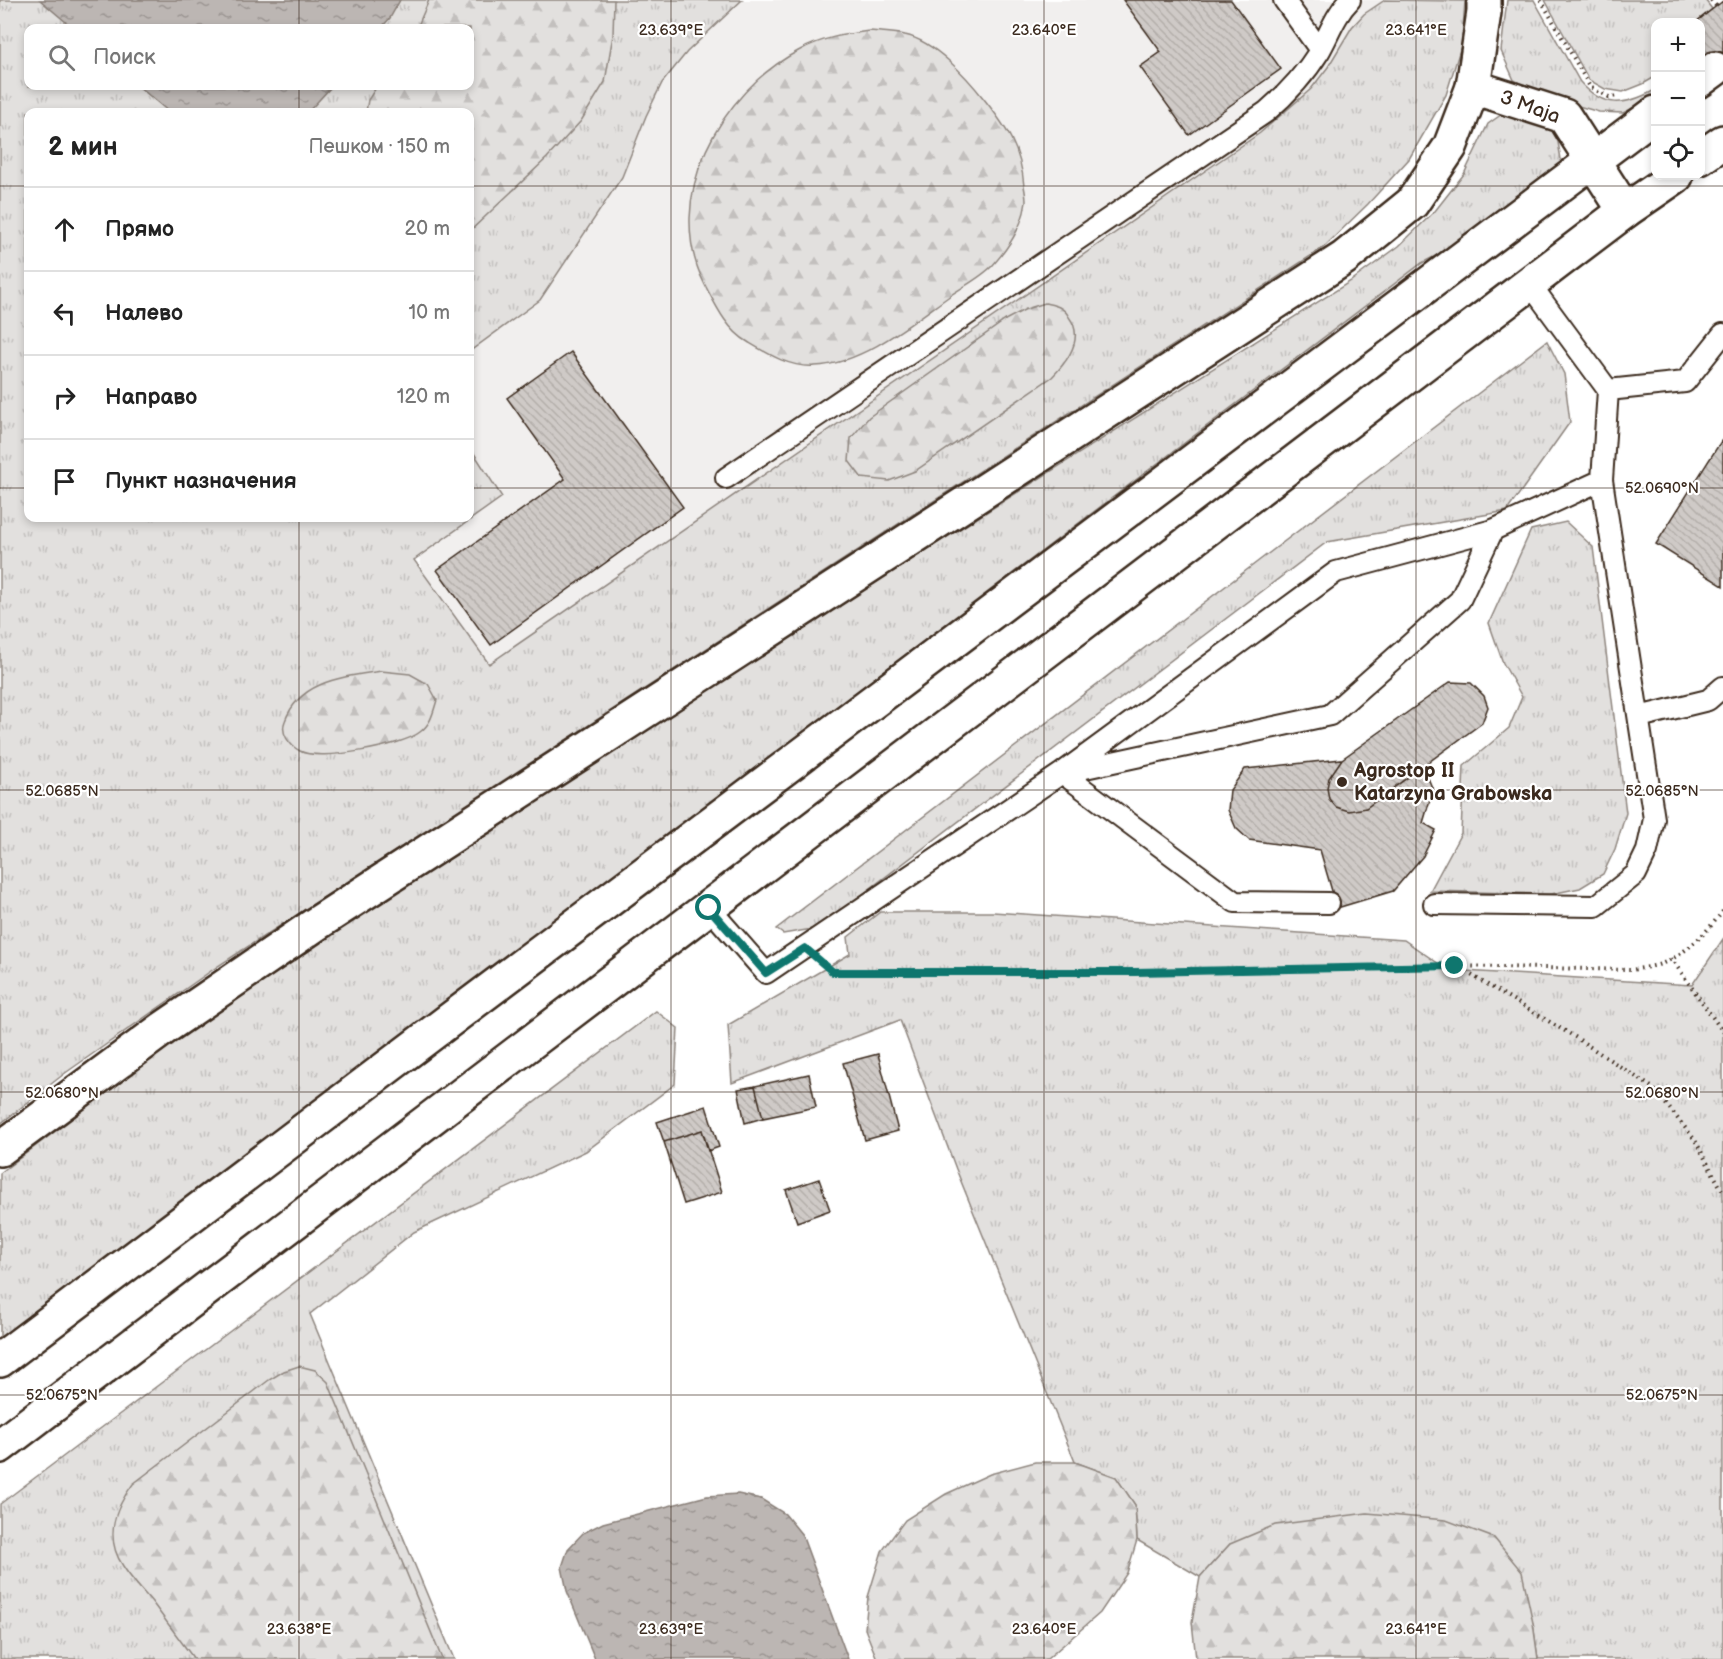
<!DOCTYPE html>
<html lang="ru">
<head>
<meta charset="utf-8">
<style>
  :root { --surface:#fff; --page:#f2f2f2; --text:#222; --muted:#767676; --line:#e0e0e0 }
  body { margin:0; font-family:"Balsamiq Sans",sans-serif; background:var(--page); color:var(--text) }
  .controls { position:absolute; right:18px; top:18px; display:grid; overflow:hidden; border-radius:12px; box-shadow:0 3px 9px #0003 }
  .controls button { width:54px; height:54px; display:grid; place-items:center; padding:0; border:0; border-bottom:2px solid var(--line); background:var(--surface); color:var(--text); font:30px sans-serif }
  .stop { position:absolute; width:18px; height:18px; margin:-14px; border:4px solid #0f766e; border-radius:50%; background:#fff }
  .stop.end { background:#0f766e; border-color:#fff; box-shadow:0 2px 6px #0008 }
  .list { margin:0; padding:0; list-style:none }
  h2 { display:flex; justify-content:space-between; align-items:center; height:78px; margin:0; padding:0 24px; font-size:26px }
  h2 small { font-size:20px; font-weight:400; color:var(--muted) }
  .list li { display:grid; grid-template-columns:39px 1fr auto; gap:18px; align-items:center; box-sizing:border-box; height:84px; padding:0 24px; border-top:2px solid var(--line) }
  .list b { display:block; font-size:22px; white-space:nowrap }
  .list em { font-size:20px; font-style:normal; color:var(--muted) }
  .icon { flex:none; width:33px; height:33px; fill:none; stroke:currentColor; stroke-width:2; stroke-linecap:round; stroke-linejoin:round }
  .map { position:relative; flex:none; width:1723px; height:1659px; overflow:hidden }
  .search { position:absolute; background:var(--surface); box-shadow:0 3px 9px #0003; left:24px; top:24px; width:450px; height:66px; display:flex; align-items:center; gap:15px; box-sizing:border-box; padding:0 21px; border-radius:12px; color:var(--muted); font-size:22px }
  .panel { position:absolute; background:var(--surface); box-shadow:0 3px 9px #0003; left:24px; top:108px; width:450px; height:414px; border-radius:12px }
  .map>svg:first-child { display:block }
</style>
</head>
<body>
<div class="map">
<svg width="1723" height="1659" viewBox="0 0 1723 1659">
  <defs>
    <pattern id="grass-tufts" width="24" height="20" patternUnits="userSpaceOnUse" patternTransform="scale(1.5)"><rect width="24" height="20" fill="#e2e0de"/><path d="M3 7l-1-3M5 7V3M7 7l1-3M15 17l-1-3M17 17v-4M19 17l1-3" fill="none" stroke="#c3c0be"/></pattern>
    <pattern id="forest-firs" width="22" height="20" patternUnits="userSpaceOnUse" patternTransform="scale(1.5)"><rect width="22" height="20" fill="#e2e0de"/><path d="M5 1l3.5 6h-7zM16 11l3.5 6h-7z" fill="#c3c0be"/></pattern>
    <pattern id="water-ripples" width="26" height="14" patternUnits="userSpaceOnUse" patternTransform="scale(1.5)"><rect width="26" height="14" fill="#bcb6b3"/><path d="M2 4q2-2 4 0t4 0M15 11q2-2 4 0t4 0" fill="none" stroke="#9a9491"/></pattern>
    <pattern id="building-back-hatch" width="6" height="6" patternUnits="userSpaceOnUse" patternTransform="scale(1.5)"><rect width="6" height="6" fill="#cfcac7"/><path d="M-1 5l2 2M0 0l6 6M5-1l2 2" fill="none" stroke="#b3aeaa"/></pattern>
  </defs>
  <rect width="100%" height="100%" fill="#fff"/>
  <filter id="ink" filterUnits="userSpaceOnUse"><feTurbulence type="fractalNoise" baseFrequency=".0167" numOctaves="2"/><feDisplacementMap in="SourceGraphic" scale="12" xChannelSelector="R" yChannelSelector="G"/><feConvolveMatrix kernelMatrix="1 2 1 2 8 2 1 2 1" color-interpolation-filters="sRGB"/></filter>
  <g filter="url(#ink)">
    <!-- built -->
    <path fill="#f1efee" d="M560 0H1391L1417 34 464 746 410 518H470V132Z"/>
    <!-- grass -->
    <path fill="url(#grass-tufts)" stroke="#8e857e" stroke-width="1.5" fill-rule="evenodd" d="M0 0H742L687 52 662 83 646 116 622 177 540 300 470 351V112H28V518H470V447L502 497 414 560 489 664 1260 133 1311 89 1328 67 1352 27 1364 14 1385 0 1465 1 1462 43 1446 95 1409 159 1368 204 1323 248 218 966 64 1074 0 1124ZM28 28H470V86H28Z
      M1507 0H1534L1580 82C1604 109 1625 106 1655 90V97L1623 113 1599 112 1544 96 1514 80 1501 51Z
      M1545 0H1705L1712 9 1696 22H1656L1655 77 1643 84 1623 92 1605 89 1589 80Z
      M1505 112 1551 129 1558 142 1562 165 1474 236 1422 263 0 1341V1173L170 1045 318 943 862 591 1351 281 1399 246 1435 211 1464 174 1488 124Z
      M1547 341 1564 374 1570 422 1507 511 1327 542 818 928 783 934 776 929Z
      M1566 522 1593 547 1626 813 1615 849 1603 874 1580 888 1551 894 1430 891 1461 833 1464 766 1509 728 1522 697 1503 663 1489 623 1531 530Z
      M880 912H993L1404 940 1448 970 1692 985 1723 939V1659H1538L1533 1623 1230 1544 1200 1577 1137 1540 1135 1505 1116 1477 1075 1462 956 1169 900 1020 732 1083 728 1025 850 954 848 937Z
      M656 1011 678 1028 675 1084 586 1151 414 1232 310 1314 454 1659H0V1504Z"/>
    <!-- forest -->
    <path fill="url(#forest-firs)" stroke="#8e857e" stroke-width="1.5" d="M429 0H614L613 35 605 82 581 121 547 158 470 231V112H366L368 100 377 86H470V28H417Z
      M869 31C881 32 894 32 905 35 934 41 967 77 984 99 1007 128 1021 149 1024 186 1025 191 1026 197 1026 202 1023 226 1009 247 993 265 982 277 964 286 951 295 913 322 863 364 815 366 790 368 768 354 748 342 727 330 716 306 705 285 661 199 720 91 800 50 822 38 845 34 869 31Z
      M1045 303C1049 304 1055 305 1059 307 1063 309 1067 313 1069 317 1085 338 1067 362 1052 377L915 471 889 481 862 478 849 461 851 438 869 417 1007 319 1026 309Z
      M381 671 410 674 428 684 437 700C433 713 431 724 420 732 403 746 319 762 300 751 289 745 280 733 285 721 300 680 344 677 381 671Z
      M299 1366 315 1370 328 1382 442 1659H194C180 1640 166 1621 152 1602 142 1590 131 1579 123 1566 104 1538 115 1508 133 1484L269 1380 284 1371Z
      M1035 1462H1075L1116 1477 1135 1505 1137 1540 1127 1573 1100 1613 1047 1659H877L865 1629 868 1597 882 1551 905 1520 946 1494 990 1474Z
      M1367 1513 1446 1520 1494 1538 1522 1572 1533 1623 1538 1659H1196L1192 1622 1200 1577 1230 1544 1275 1525Z"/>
    <!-- water -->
    <path fill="url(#water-ripples)" stroke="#887e77" stroke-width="1.5" d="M40 0H400L390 18 381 28H73Z
      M138 86H332L308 112H169Z
      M738 1494 761 1499 785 1514 802 1535 848 1659H595L567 1591 562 1567 568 1549 583 1533 603 1523 707 1496Z"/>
    <!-- building -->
    <path fill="url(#building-back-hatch)" stroke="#3b2a1e" stroke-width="1.5" d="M1123 0H1231L1281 69 1189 135 1140 67 1161 52Z
      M1723 1V79L1700 52V22H1696Z
      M571 352 683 507 491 645 437 570 565 479 507 398Z
      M1723 438V586L1656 544Z
      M1450 682 1471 683 1484 696 1488 707 1482 723 1366 808 1349 811 1336 807 1329 799 1327 788 1329 778 1342 759Z
      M1342 759 1329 778 1327 788 1329 799 1336 807 1349 811 1366 808 1423 766 1433 790 1423 823 1436 830 1423 856 1393 891 1337 908 1320 850 1249 840 1236 828 1228 810 1230 790 1245 769Z
      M878 1054 898 1131 865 1140 843 1063Z
      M809 1074 816 1107 763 1118 755 1086Z
      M755 1086 763 1118 745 1123 738 1089Z
      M706 1106 719 1147 708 1151 702 1130 664 1142 657 1122Z
      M702 1130 722 1192 684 1204 664 1142Z
      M819 1179 830 1210 797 1222 786 1190Z"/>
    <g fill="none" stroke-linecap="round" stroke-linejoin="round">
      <!-- service casing -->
      <g stroke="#3b2a1e" stroke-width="24">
        <path id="service" d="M1284 0 1320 50
          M1608 390 1685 382 1723 334
          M726 478 1266 112C1287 94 1304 76 1319 52 1329 35 1335 15 1350 0
          M1639 717 1708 700 1723 687
          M1329 903 1235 902 1062 773 1330 715 1460 600 1493 530
          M1434 904 1596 906 1636 874 1647 851 1654 819 1602 480 1608 390 1530 284
          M709 908 766 973 1062 773 1336 572 1493 530 1602 480"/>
      </g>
      <!-- minor casing -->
      <g stroke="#3b2a1e" stroke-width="38">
        <path id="minor" d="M0 1149 164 1028 316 924 1344 258 1412 203 1450 147 1473 87"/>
      </g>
      <!-- tertiary casing -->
      <g stroke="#3b2a1e" stroke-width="38">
        <path id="tertiary" d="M1484 0V12L1473 87 1564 116 1625 211"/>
      </g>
      <!-- trunk casing -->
      <g stroke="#3b2a1e" stroke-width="38">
        <path id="trunk" d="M1700 80 1715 69
          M1700 158 1723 142
          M0 1360 451 1019 1656 113
          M0 1446 1625 211 1676 176"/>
      </g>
      <!-- path -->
      <path stroke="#3b2a1e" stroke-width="4" stroke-dasharray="1.5 4.5" stroke-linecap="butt" d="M1541 0 1590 87 1609 97 1619 96
        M1711 0 1716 6
        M1671 958 1723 1032
        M1456 966 1575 1037 1653 1088 1695 1140 1723 1192
        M826 967 833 972H1135L1455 966 1632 970C1641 968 1652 967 1661 964 1686 954 1707 932 1723 911"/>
      <!-- service -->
      <use href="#service" stroke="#fff" stroke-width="20"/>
      <!-- minor -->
      <use href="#minor" stroke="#fff" stroke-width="33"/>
      <!-- tertiary -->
      <use href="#tertiary" stroke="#fff" stroke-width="33"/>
      <!-- trunk -->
      <use href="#trunk" stroke="#fff" stroke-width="33"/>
    </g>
  </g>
  <g fill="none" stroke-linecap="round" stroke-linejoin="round" filter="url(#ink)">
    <!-- route -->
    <path stroke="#0f766e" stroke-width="8" d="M709 908 766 973 805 948 833 972H1135L1455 966"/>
  </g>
  <!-- ticks -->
  <path fill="none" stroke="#3b2a1e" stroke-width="1.5" stroke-opacity="0.45" d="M299 0V28M671 0V1659M1044 0V1659M1416 0V1659M299 86V112M0 186H28M470 186H1723M0 488H28M470 488H1723M299 518V1659M0 790H1723M0 1092H1723M0 1395H1723"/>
  <!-- markers -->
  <circle fill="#3b2a1e" stroke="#fff" stroke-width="2" cx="1342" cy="782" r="6"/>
  <g text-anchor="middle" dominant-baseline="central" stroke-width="4.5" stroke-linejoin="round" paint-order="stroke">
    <!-- street labels -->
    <g font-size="20" fill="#3b2a1e" stroke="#fff">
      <text transform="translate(1530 107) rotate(20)">3 Maja</text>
    </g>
    <!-- poi labels -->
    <g font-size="20" font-weight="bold" fill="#3b2a1e" stroke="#fff" text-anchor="start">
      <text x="1354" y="771">Agrostop II<tspan x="1354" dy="23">Katarzyna Grabowska</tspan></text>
    </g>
  </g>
  <g font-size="15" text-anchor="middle" fill="#3b2a1e" stroke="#fff" stroke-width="4.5" stroke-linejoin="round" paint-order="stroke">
    <text x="671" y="35">23.639°E</text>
    <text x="1044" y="35">23.640°E</text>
    <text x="1416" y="35">23.641°E</text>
    <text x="1662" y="493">52.0690°N</text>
    <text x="62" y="796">52.0685°N</text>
    <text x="1662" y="796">52.0685°N</text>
    <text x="62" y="1098">52.0680°N</text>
    <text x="1662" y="1098">52.0680°N</text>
    <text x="62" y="1400">52.0675°N</text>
    <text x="1662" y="1400">52.0675°N</text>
    <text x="299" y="1634">23.638°E</text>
    <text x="671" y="1634">23.639°E</text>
    <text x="1044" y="1634">23.640°E</text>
    <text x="1416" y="1634">23.641°E</text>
  </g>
</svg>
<div class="controls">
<button>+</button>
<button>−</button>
<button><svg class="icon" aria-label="locate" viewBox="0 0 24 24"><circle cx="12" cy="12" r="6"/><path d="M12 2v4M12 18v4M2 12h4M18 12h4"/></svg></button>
</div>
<div class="stop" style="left:709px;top:908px"></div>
<div class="stop end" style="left:1455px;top:966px"></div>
<div class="search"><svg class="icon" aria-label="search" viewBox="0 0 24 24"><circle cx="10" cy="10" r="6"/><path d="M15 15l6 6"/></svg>Поиск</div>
<section class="panel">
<h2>2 мин<small>Пешком · 150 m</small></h2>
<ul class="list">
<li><svg class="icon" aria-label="ahead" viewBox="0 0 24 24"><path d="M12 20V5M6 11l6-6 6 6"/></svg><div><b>Прямо</b></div><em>20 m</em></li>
<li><svg class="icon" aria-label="left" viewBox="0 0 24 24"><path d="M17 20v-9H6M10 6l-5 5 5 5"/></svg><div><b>Налево</b></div><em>10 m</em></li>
<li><svg class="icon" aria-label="right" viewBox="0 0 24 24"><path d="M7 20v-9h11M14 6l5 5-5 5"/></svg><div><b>Направо</b></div><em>120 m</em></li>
<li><svg class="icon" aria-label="arrive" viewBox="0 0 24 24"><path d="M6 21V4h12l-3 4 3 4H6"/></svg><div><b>Пункт назначения</b></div></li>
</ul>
</section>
</div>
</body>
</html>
